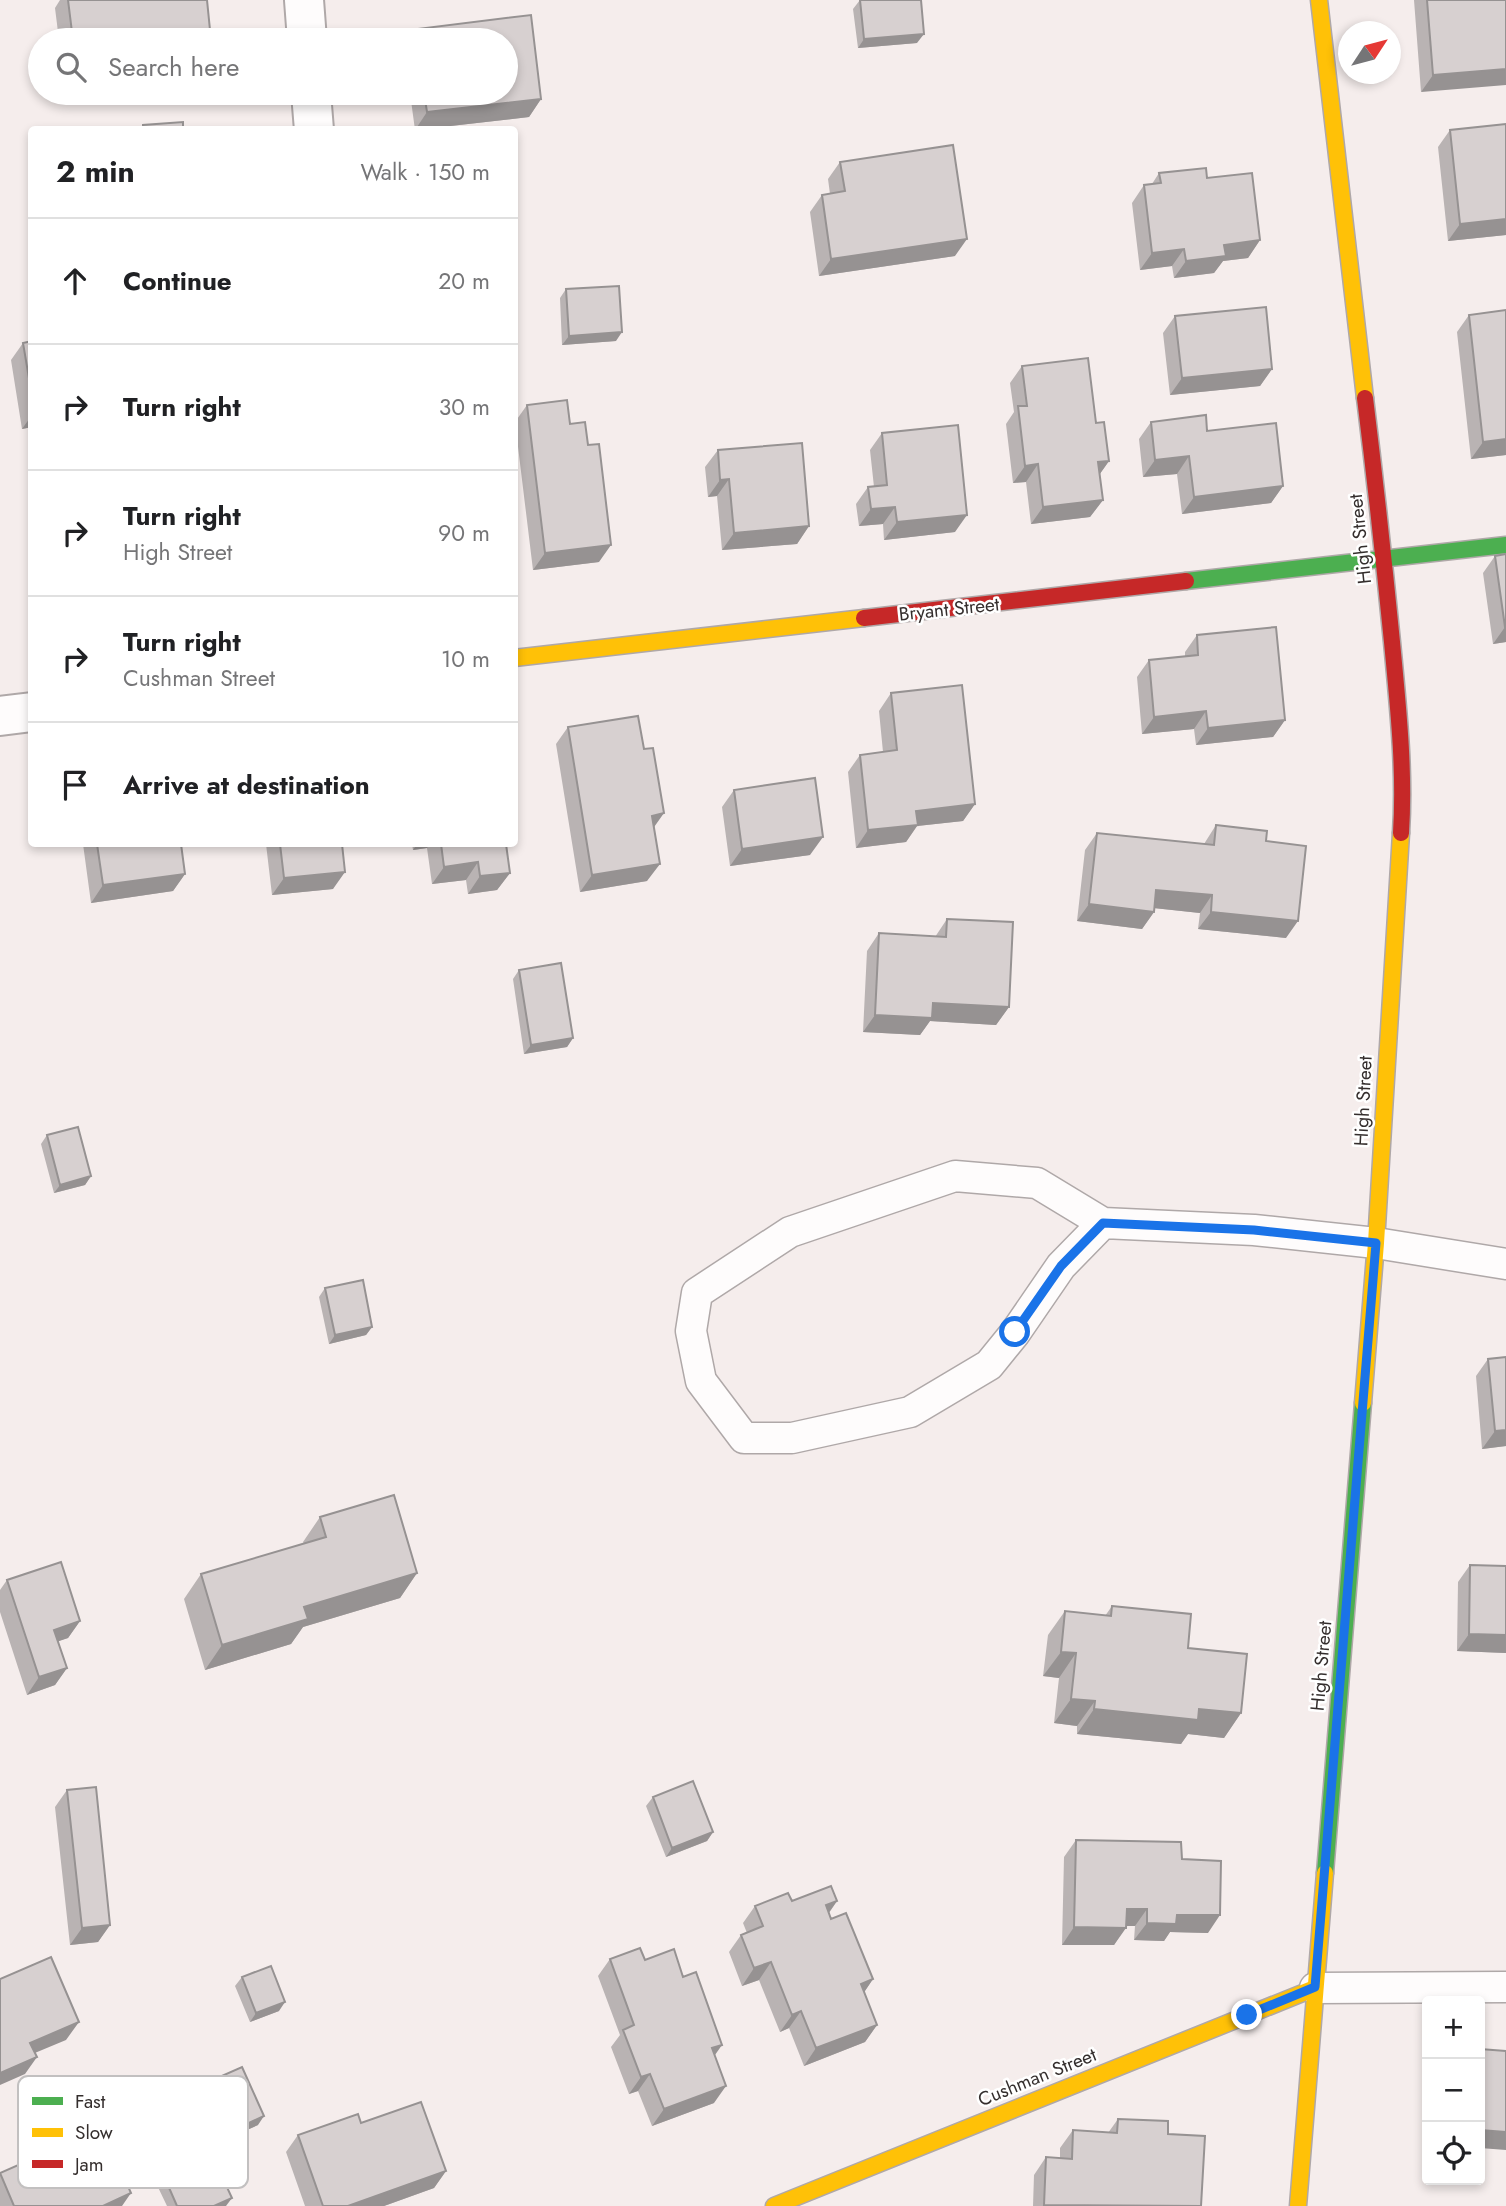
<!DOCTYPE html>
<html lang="en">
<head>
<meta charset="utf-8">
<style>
  :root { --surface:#fff; --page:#f2f2f2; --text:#202124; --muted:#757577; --line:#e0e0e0 }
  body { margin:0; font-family:Jost,sans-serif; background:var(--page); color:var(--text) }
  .controls { position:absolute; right:21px; bottom:21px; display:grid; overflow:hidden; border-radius:7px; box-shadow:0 4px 10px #0003 }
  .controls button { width:63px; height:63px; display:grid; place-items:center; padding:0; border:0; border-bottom:2px solid var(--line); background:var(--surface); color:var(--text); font:35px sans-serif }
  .compass { position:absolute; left:1338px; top:21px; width:63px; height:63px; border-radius:50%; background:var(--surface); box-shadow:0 4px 10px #0003; rotate:54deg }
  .stop { position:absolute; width:21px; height:21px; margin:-16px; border:5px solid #1a73e8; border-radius:50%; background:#fff }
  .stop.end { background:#1a73e8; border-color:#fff; box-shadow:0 2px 7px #0008 }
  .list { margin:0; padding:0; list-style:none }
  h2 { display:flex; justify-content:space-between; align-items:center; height:91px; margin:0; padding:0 28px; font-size:30px }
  h2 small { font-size:23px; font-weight:400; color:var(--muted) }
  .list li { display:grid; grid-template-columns:46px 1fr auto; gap:21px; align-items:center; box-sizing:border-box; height:126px; padding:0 28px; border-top:2px solid var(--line) }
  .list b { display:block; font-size:26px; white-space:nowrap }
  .list p { margin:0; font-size:23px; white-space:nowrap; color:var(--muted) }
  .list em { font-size:23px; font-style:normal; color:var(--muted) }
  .icon { flex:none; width:38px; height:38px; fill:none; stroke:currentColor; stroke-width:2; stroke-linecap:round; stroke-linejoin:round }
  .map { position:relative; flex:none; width:1506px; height:2206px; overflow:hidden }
  .search { position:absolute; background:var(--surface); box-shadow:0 4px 10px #0003; left:28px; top:28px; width:490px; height:77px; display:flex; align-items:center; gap:18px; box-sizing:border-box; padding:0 24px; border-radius:38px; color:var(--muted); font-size:26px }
  .panel { position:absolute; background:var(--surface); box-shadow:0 4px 10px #0003; left:28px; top:126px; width:490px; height:721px; border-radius:7px }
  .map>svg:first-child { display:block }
</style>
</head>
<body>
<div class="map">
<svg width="1506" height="2206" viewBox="0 0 1506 2206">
  <rect width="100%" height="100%" fill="#f5edec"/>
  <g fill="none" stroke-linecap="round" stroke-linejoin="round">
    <!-- lane casing -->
    <g stroke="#afa8a8" stroke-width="33">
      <path id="lane" d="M1103 1223 1061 1266 1015 1333 989 1365 910 1412 792 1438H744L701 1381 691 1331 697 1293 790 1232 955 1176 1037 1183 1103 1223 1254 1230 1376 1243 1506 1264
        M1315 1988 1506 1987"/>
    </g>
    <!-- street casing -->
    <g stroke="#afa8a8" stroke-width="42">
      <path id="street" d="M304 0 307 40
        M311 93 314 130
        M0 716 32 712"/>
    </g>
    <!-- fast casing -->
    <g stroke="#afa8a8" stroke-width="19">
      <path id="fast" d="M1186 581 1506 545
        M1325 1873 1363 1403"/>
    </g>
    <!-- slow casing -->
    <g stroke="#afa8a8" stroke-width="19">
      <path id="slow" d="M1319 0 1365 398
        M514 658 864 618
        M1363 1403 1376 1243 1401 833
        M774 2206 1315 1988
        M1298 2206 1325 1873"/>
    </g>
    <!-- jam casing -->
    <g stroke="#afa8a8" stroke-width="19">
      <path id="jam" d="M1365 398C1375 479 1384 561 1392 642 1398 706 1405 769 1401 833
        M864 618 1186 581"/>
    </g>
    <!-- lane -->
    <use href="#lane" stroke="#fefcfc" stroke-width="30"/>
    <!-- street -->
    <use href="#street" stroke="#fefcfc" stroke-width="38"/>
    <!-- fast -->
    <use href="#fast" stroke="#4caf50" stroke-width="16"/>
    <!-- slow -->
    <use href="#slow" stroke="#ffc107" stroke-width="16"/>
    <!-- jam -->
    <use href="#jam" stroke="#c62828" stroke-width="16"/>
  </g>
  <!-- wall -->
  <path fill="#b9b3b3" d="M60 0H207L211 40H59L55 8Z
    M860 0 917 43 858 48 853 9Z
    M1414 0H1506L1421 92Z
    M531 15 541 99 529 117 415 130 410 93H506V40H409L417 29Z
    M1450 130 1506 235 1448 241 1438 147Z
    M840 162 955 256 819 276 810 212 822 195 830 194 828 179Z
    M1159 173 1207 178 1260 240 1248 258 1223 261 1214 273 1174 278 1172 266 1140 270 1132 203 1144 185 1152 184Z
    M566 289 616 341 562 345 560 298Z
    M1506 310V455L1471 459 1457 332 1469 315Z
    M1175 316 1272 369 1260 386 1170 395 1163 333Z
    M32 341V427L22 429 11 360 23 343Z
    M1022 366 1096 423 1109 461 1099 475 1103 500 1090 517 1031 524 1026 482 1013 483 1006 424 1014 412 1010 383Z
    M527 405 570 424 599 562 533 570 515 422Z
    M1151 422 1207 431 1283 486 1271 503 1182 514 1177 474 1143 477 1139 439Z
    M882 433 955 532 884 540 883 524 859 526 856 504 868 487H874L870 450Z
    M718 450 809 526 797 544 722 550 717 496 708 497 705 467Z
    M1506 554V642L1493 644 1483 573 1495 556Z
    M1197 635 1285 720 1273 737 1196 745 1194 729 1142 734 1137 677 1149 660 1185 656V652Z
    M891 693 975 804 963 821 917 826 906 842 856 848 848 772 860 755 883 752 879 711Z
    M568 727 654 828 647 881 580 892 556 744Z
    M734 790 810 855 730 866 722 807Z
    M1216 825 1266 841 1286 938 1198 929 1200 913 1154 908V912L1142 929 1077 921 1085 850 1097 833 1204 844Z
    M83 844H181L185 874 173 891 91 903Z
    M266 844H342L333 889 272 895Z
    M412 844H506L510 873 497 890 468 894 466 880 432 884 427 848 413 850Z
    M947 919 1009 1007 996 1025 930 1021 920 1035 863 1032 867 951 879 933 935 937Z
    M519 970 573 1038 567 1047 524 1054 513 979Z
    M47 1135 91 1176 85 1185 54 1193 41 1144Z
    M325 1288 372 1327 366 1335 329 1344 319 1297Z
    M1506 1357V1446L1482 1449 1476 1376 1488 1359Z
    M320 1517 417 1573 400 1598 303 1627 291 1644 205 1670 184 1599 201 1574 304 1544 303 1542Z
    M1470 1565 1506 1653 1457 1651 1458 1582Z
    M7 1580 80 1621 68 1638 58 1641 67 1668 55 1685 27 1695 0 1612V1590Z
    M1112 1606 1188 1648 1241 1713 1224 1738 1188 1734 1181 1744 1077 1734V1726L1054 1723 1059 1678 1043 1676 1048 1635 1065 1611 1105 1616Z
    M67 1790 110 1925 98 1942 70 1945 55 1807Z
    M653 1797 713 1832 707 1841 666 1857 646 1806Z
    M1076 1840 1182 1859 1208 1933 1170 1932 1164 1941 1134 1940 1135 1926H1126L1114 1945H1062L1064 1857Z
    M792 1901H837L829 1913 831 1919 873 1979 864 1992 877 2025 865 2042 804 2066 789 2028 780 2032 759 1980 742 1986 729 1952 741 1935 747 1933 743 1923 755 1906Z
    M610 1959 645 1960 683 1977 715 2055 714 2103 652 2126 638 2091 629 2094 611 2047 620 2035 598 1976Z
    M242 1977 279 2011 250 2022 235 1986Z
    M199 2086 258 2125 215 2144 192 2095Z
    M1118 2119 1168 2134 1201 2206H1033L1034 2175 1046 2157 1060 2158V2148L1073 2130 1108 2133Z
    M361 2123 446 2171 434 2188 384 2206H305L286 2152 298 2135Z
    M0 2173 122 2206H0Z
    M163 2174 226 2206H167L156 2183Z"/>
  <!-- shaded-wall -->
  <path fill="#969292" d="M924 34 917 43 858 48 864 39Z
    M1506 69V85L1421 92 1433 75Z
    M541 99 529 117 415 130 427 112Z
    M1506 219V235L1448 241 1460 224Z
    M967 239 955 256 819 276 831 259Z
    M1260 240 1248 258 1223 261 1214 273 1174 278 1186 261 1224 245Z
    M1184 249 1172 266 1140 270 1152 253Z
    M622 332 616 341 562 345 569 336Z
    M1272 369 1260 386 1170 395 1182 378Z
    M32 415V427L22 429Z
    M1506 439V455L1471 459 1483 442Z
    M1189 456 1177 474 1143 477 1155 460Z
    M1109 461 1097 478 1098 462Z
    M1038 464 1026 482 1013 483 1025 466Z
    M729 479 717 496 708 497 720 480Z
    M1283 486 1271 503 1182 514 1194 497Z
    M1103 500 1090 517 1031 524 1043 507Z
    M895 507 883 524 859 526 871 509Z
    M967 515 955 532 884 540 897 522Z
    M809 526 797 544 722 550 734 533Z
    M611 545 599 562 533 570 545 553Z
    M1505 627H1506V642L1493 644Z
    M1206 711 1194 729 1142 734 1154 717Z
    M1285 720 1273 737 1196 745 1208 728Z
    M975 804 963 821 917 826 906 842 856 848 868 830 916 811Z
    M664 813 652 830V816Z
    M823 837 810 855 730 866 742 849Z
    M417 844H430L427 848 413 850Z
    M478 862 466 880 432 884 444 867Z
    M660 864 647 881 580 892 592 875Z
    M345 872 333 889 272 895 284 878Z
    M510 873 497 890 468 894 480 876Z
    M185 874 173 891 91 903 103 885Z
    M1156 890 1212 895 1200 913 1144 907Z
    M1089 904 1154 912 1142 929 1077 921Z
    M1211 912 1298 921 1286 938 1198 929Z
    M933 1003 1009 1007 996 1025 930 1021 920 1035 863 1032 875 1015Z
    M573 1038 567 1047 524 1054 531 1045Z
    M91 1176 85 1185 54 1193 60 1185Z
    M372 1327 366 1335 329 1344 335 1335Z
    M1506 1430V1446L1482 1449 1495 1431Z
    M417 1573 400 1598 303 1627 291 1644 205 1670 222 1645 304 1607Z
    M80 1621 68 1638 42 1647 54 1630Z
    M1469 1634 1506 1635V1653L1457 1651Z
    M1061 1652 1076 1653 1059 1678 1043 1676Z
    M67 1668 55 1685 27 1695 39 1677Z
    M1071 1699 1095 1701 1077 1726 1054 1723Z
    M1094 1709H1199L1241 1713 1224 1738 1188 1734 1181 1744 1077 1734Z
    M713 1832 707 1841 666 1857 672 1848Z
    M837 1901 825 1918 826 1905Z
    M1127 1909H1147L1135 1926H1115Z
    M1177 1915H1220L1208 1933 1170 1932 1164 1941 1134 1940 1147 1923Z
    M110 1925 98 1942 70 1945 82 1928Z
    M1074 1927 1126 1928 1114 1945H1062Z
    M771 1962 759 1980 742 1986 754 1968Z
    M873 1979 861 1997V1984Z
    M285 2002 279 2011 250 2022 256 2013Z
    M801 2011 789 2028 780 2032 792 2015Z
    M79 2022 66 2040 18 2060 30 2043Z
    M877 2025 865 2042 804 2066 816 2048Z
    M722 2045 710 2062 712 2048Z
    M37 2057 25 2074 0 2085V2073Z
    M650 2074 638 2091 629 2094 641 2077Z
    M726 2086 714 2103 652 2126 664 2109Z
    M264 2116 258 2125 215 2144 221 2136Z
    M1480 2130 1506 2132V2150L1480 2148Z
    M446 2171 434 2188 384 2206H348Z
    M131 2193 122 2206H103Z
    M232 2198 226 2206H214Z"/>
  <!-- building -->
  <path fill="#d7d0d0" stroke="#969292" stroke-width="2" d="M68 0H207L211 40H73Z
    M860 0H921L924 34 864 39Z
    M1427 0H1506V69L1433 75Z
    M531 15 541 99 427 112 424 93H506V40H418L417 29Z
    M183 122V130H143V125Z
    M1506 124V219L1460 224 1450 130Z
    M953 145 967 239 831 259 822 195 845 191 840 162Z
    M1206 168 1207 178 1252 173 1260 240 1224 245 1226 256 1186 261 1184 249 1152 253 1144 185 1161 183 1159 173Z
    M619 286 622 332 569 336 566 289Z
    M1266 307 1272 369 1182 378 1175 316Z
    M1506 310V439L1483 442 1469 315Z
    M32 341V396L23 343Z
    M1088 358 1096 423 1104 422 1109 461 1098 462 1103 500 1043 507 1038 464 1025 466 1018 406H1027L1022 366Z
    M567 400 570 424 585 422 588 445 599 444 611 545 545 553 527 405Z
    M1206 415 1207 431 1276 423 1283 486 1194 497 1189 456 1155 460 1151 422Z
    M958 425 967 515 897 522 895 507 871 509 868 487 887 485 882 433Z
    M802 443 809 526 734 533 729 479 720 480 718 450Z
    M1506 554V627H1505L1495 556Z
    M1276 627 1285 720 1208 728 1206 711 1154 717 1149 660 1198 655 1197 635Z
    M962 685 975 804 916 811 918 825 868 830 860 755 897 750 891 693Z
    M638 716 644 749 653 748 664 813 652 816 660 864 592 875 568 727Z
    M815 778 823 837 742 849 734 790Z
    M1216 825 1267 831 1266 841 1306 846 1298 921 1211 912 1212 895 1156 890 1154 912 1089 904 1097 833 1214 845Z
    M97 844H181L185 874 103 885Z
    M280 844H342L345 872 284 878Z
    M441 844H506L510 873 480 876 478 862 444 867Z
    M947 919 1013 922 1009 1007 933 1003 932 1018 875 1015 879 933 946 937Z
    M561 963 573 1038 531 1045 519 970Z
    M78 1127 91 1176 60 1185 47 1135Z
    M363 1280 372 1327 335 1335 325 1288Z
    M1506 1357V1430L1495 1431 1488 1359Z
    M394 1495 417 1573 304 1607 308 1619 222 1645 201 1574 326 1537 320 1517Z
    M61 1562 80 1621 54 1630 67 1668 39 1677 7 1580Z
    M1470 1565 1506 1566V1635L1469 1634Z
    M1112 1606 1191 1614 1188 1648 1247 1654 1241 1713 1199 1709 1198 1720 1094 1709 1095 1701 1071 1699 1076 1653 1061 1652 1065 1611 1111 1616Z
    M693 1781 713 1832 672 1848 653 1797Z
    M96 1787 110 1925 82 1928 67 1790Z
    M1076 1840 1181 1842 1182 1859 1221 1861 1220 1915H1177L1176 1924 1147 1923V1909H1127L1126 1928 1074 1927Z
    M831 1886 837 1901 826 1905 831 1919 846 1913 873 1979 861 1984 877 2025 816 2048 801 2011 792 2015 771 1962 754 1968 741 1935 763 1926 755 1906 788 1893 792 1901Z
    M640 1948 645 1960 674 1949 683 1977 696 1972 722 2045 712 2048 726 2086 664 2109 650 2074 641 2077 623 2030 634 2025 610 1959Z
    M51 1957 79 2022 30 2043 37 2057 0 2073V1979Z
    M271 1966 285 2002 256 2013 242 1977Z
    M1480 2049 1506 2051V2132L1480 2130Z
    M242 2067 264 2116 221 2136 199 2086Z
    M421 2102 446 2171 348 2206H323L298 2135 358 2114 361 2123Z
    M1118 2119 1168 2121V2134L1205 2136 1201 2206 1044 2205 1046 2157 1072 2159 1073 2130 1117 2133Z
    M102 2128 131 2193 103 2206H14L0 2173Z
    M211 2153 232 2198 214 2206H177L163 2174Z"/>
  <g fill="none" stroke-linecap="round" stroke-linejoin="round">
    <!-- route -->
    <path stroke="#1a73e8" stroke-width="9" d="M1015 1332 1061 1266 1103 1223 1254 1230 1376 1243 1315 1987 1247 2015"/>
  </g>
  <g text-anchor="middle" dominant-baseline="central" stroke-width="5" stroke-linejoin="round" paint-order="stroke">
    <!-- street labels -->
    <g font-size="19" fill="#342e2d" stroke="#fff">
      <text transform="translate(1360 539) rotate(-96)">High Street</text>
      <text transform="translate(949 609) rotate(-6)">Bryant Street</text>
      <text transform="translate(1363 1101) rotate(-87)">High Street</text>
      <text transform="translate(1321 1666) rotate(-85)">High Street</text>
      <text transform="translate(1037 2077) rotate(-22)">Cushman Street</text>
    </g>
  </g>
  <!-- legend -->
  <rect x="18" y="2076" width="230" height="112" rx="10" fill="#fff" stroke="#c2c0c0" stroke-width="2"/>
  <rect x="32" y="2097" width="31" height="8" fill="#4caf50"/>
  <rect x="32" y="2128" width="31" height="9" fill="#ffc107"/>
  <rect x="32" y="2160" width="31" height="8" fill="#c62828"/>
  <g font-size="19" fill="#342e2d">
    <text x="75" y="2108">Fast</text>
    <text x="75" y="2139">Slow</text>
    <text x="75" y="2171">Jam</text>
  </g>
</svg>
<div class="controls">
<button>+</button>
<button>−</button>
<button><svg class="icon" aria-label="locate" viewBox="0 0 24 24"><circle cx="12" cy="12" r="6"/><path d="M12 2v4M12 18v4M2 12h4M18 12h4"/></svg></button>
</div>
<svg class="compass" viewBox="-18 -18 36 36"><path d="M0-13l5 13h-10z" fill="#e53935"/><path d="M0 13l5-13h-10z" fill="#757577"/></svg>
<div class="stop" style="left:1015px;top:1332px"></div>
<div class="stop end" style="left:1247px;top:2015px"></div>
<div class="search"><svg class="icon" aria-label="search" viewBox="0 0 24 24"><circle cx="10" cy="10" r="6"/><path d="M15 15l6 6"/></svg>Search here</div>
<section class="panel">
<h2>2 min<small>Walk · 150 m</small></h2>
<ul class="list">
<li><svg class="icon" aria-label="ahead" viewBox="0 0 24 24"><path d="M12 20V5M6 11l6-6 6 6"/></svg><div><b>Continue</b></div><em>20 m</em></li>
<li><svg class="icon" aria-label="right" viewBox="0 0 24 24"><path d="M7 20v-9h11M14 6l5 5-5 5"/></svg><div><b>Turn right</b></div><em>30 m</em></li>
<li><svg class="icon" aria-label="right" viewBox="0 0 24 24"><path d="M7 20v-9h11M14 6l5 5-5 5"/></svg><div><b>Turn right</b><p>High Street</p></div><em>90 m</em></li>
<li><svg class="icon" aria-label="right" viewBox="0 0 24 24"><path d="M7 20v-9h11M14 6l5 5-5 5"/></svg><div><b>Turn right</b><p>Cushman Street</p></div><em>10 m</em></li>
<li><svg class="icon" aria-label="arrive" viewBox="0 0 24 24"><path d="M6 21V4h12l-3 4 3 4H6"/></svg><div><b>Arrive at destination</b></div></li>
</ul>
</section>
</div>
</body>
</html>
